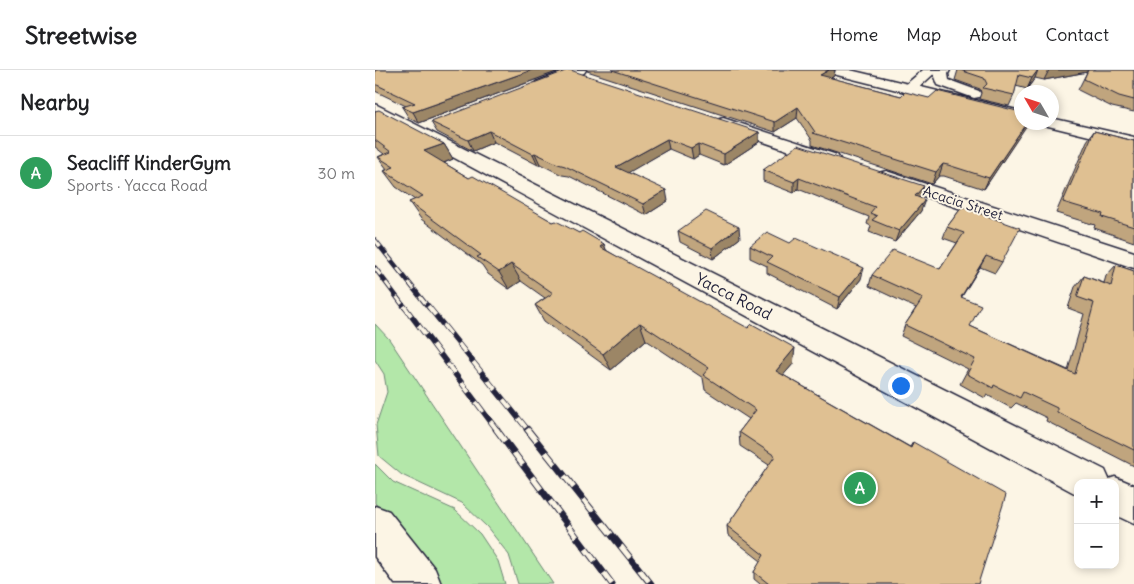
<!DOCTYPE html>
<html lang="en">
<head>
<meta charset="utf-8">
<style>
  :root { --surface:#fff; --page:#f2f2f2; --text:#202124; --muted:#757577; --line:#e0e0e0; --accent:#22223b }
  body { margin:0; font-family:Delius,sans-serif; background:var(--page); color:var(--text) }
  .controls { position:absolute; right:15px; bottom:15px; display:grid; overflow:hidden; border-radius:10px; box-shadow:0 2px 8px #0003 }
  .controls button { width:45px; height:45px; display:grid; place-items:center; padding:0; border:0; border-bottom:1px solid var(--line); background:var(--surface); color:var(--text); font:25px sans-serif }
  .compass { position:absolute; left:639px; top:15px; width:45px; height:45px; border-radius:50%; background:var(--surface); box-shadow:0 2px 8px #0003; rotate:309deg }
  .you { position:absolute; left:525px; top:315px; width:18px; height:18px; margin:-12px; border:4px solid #fff; border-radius:50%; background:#1a73e8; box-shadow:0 0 0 8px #1a73e833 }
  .badge { display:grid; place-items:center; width:32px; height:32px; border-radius:50%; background:var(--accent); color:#fff; font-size:16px; font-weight:700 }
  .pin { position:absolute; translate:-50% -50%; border:2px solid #fff; box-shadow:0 1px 5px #0006 }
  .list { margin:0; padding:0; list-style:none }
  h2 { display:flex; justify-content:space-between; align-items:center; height:65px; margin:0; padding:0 20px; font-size:21px }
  h2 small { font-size:16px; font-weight:400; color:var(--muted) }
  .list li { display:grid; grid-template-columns:32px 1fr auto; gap:15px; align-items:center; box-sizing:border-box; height:75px; padding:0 20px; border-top:1px solid var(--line) }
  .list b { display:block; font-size:19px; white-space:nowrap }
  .list p { margin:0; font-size:16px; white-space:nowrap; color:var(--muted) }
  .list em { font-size:16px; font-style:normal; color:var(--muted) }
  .map { position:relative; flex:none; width:759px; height:514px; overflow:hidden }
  header { display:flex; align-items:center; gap:30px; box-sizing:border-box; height:70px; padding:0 25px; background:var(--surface); border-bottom:1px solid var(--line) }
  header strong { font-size:24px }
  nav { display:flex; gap:28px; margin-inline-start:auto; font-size:18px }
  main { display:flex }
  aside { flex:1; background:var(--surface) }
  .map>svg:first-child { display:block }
</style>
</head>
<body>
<header>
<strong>Streetwise</strong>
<nav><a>Home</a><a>Map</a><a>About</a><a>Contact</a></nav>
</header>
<main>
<aside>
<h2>Nearby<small></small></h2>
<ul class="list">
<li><span class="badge" style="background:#2e9e5b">A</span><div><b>Seacliff KinderGym</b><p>Sports · Yacca Road</p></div><em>30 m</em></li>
</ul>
</aside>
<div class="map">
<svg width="759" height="514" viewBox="0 0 759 514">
  <rect width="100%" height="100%" fill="#fcf5e5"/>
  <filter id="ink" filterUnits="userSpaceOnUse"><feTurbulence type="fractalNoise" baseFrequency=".02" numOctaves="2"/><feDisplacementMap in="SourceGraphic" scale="10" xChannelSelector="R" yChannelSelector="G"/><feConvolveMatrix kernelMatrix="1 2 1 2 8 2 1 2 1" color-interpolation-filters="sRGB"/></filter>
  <g filter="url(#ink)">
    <!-- green -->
    <path fill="#b3e7a9" stroke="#6a8472" d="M0 254 14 269 178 514H143L134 485 112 457 87 433 27 405 4 386 1 355 12 322 9 304 0 290Z
      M0 394 18 412 80 440 105 464 123 491 130 514H64L0 433Z"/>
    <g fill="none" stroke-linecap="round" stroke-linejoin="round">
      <!-- street casing -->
      <g stroke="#22223b" stroke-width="3">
        <path id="street" d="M192 0H211L209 3 171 18H161L159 15 161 12Z
          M0 34 730 400 734 409 740 407 759 415V454L740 445V413H703V425L0 45Z
          M348 48 462 85 465 89 462 93 456 94 450 93 342 56 340 53 342 50Z
          M511 101 759 182V198L504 111 501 107 504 103Z
          M0 436 14 441 60 499 66 514H20L0 487Z"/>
      </g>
      <!-- secondary casing -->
      <g stroke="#22223b" stroke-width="3">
        <path id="secondary" d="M548 0H563L539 22H529L527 19 529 16Z"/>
      </g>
      <!-- primary casing -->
      <g stroke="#22223b" stroke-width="3">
        <path id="primary" d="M452 0H475L646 41V51L454 3Z
          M561 0H575L573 4 574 10 604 21 606 24 604 27 599 28 563 15 559 4Z
          M676 48 759 67V77L669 55 667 52H676Z"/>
      </g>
      <!-- street -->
      <use href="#street" fill="#fcf5e5" fill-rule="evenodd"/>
      <!-- secondary -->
      <use href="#secondary" fill="#fcf5e5" fill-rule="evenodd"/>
      <!-- primary -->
      <use href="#primary" fill="#fcf5e5" fill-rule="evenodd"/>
      <!-- rail-far2 casing -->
      <g stroke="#22223b" stroke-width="5">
        <path id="rail-far2" d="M0 170 54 238
          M0 198 30 238"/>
      </g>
      <!-- rail-far1 casing -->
      <g stroke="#22223b" stroke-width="5.5">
        <path id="rail-far1" d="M29 236 122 360
          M53 236 153 360"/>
      </g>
      <!-- rail casing -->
      <g stroke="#22223b" stroke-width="7">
        <path id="rail" d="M121 359 237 514
          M152 359 276 514"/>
      </g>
      <!-- rail-far2 -->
      <use href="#rail-far2" stroke="#fcf5e5" stroke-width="3" stroke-dasharray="9" stroke-linecap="butt"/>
      <!-- rail-far1 -->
      <use href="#rail-far1" stroke="#fcf5e5" stroke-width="4" stroke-dasharray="12" stroke-linecap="butt"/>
      <!-- rail -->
      <use href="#rail" stroke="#fcf5e5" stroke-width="5" stroke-dasharray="15" stroke-linecap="butt"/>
    </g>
    <!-- wall -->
    <path fill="#c0a57e" stroke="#22223b" d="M0 0H182L181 2 44 53 34 48 27 37 31 36 0 21Z
      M212 0H460L459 6 456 8 526 26 653 52 609 119 569 106H564L557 114 437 75V70L422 48 400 62 212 1Z
      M583 0H759V42L737 37 703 20 712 2 669 10 660 8 652 19 641 16 639 25 634 36 604 29 606 23 605 19 580 10Z
      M0 41 69 74 78 89 69 93 94 108 178 152 229 174 231 180 418 294 408 305 535 377 538 372 603 514H385L379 509V502L386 491 353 465 352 456 394 395 365 376 364 362 374 349 330 320 328 308 271 270 236 300 169 251 160 235 170 228 146 211 134 219 113 204 107 195 46 149 34 132 40 130 21 117 9 101 12 99 3 87 9 84 0 77Z
      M56 52 384 62V72L349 95 324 85 318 89 294 79 253 102 293 131 271 145 194 106 187 105 165 94 163 95 119 72 98 81 62 62Z
      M719 61 759 71V172L719 158 720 155 681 143 712 71Z
      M388 100 549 116 544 128 546 141 520 172 494 162 496 156 492 154 494 147 423 119 419 123 388 111Z
      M587 137 627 192 620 203 605 197 586 227 595 256 693 300 709 244 693 238 700 217 709 206 729 213 731 206 741 195 759 201V396L671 351 672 348 641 333 636 338 612 325 610 328 585 314 593 299 526 266 530 255 541 238 494 216 497 205 565 199 582 173 568 168 572 157Z
      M303 161 365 168 338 189 305 172Z
      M375 176 486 209 462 239 392 203V196L375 188Z"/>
    <!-- shaded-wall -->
    <path fill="#9c8666" stroke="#22223b" d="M157 0H182L181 2 44 53 38 42Z
      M454 0H460L459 6 444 15 445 5Z
      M663 0 660 8 652 19 657 8Z
      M674 0H713L712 2 669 10Z
      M423 37 422 48 400 62V52Z
      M652 52H653L652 55 609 119 614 108Z
      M114 61 119 72 98 81 93 70Z
      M384 62V72L349 95V84Z
      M292 69 294 79 244 108 241 97Z
      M69 74 78 89 59 97 49 81Z
      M323 74 324 85 318 89 316 78Z
      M160 83 165 94 163 95 158 84Z
      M568 94 564 106 557 114 561 102Z
      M424 108 423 119 419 123V112Z
      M549 116 545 127 536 137 540 126Z
      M291 120 293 131 271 145 268 134Z
      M550 130 546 141 520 172 524 161Z
      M364 157 365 168 338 189 337 178Z
      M229 174 235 190 225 177Z
      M611 186 605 197 580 238 586 227Z
      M136 194 146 211 134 219 124 202Z
      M489 198 486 209 462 239 465 227Z
      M265 253 271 270 236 300 228 284Z
      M420 278 418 294 399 316 401 301Z"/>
    <!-- building -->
    <path fill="#dfc092" stroke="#22223b" d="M0 0H157L38 42 27 37 40 33 0 14Z
      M193 0H195L384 62 349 84 323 74 316 78 292 69 241 97 291 120 268 134 190 96 183 94 160 83 158 84 114 61 93 70 56 52Z
      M237 0H454L445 5 526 26 530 22 554 28 562 21 646 42V52H652L614 108 573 95 568 94 561 102 438 63 440 62 423 37 400 52Z
      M585 0H663L657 8 644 5 639 25 608 18 612 14 609 8Z
      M713 0H759V30L744 26 709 9Z
      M4 40 69 74 49 81 94 108 98 106 178 152 181 151 204 163 207 161 229 174 225 177 373 258 377 254 420 278 401 301 536 378 538 372 631 425 603 514H394L379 502 389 485 352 456 400 386 364 362 381 340 328 305 334 298 265 253 228 284 160 235 178 223 136 194 124 202 102 187 106 185 34 132 48 126 9 101 19 97 3 87 16 82 0 70V41Z
      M719 61 759 71V157L727 147 728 144 688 132Z
      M423 75 549 116 540 126 550 130 524 161 497 150 502 146 495 143 500 137 424 108 419 112 388 100Z
      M587 137 645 158 627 192 611 186 586 227 606 235 595 256 700 304 719 233 702 227 709 206 736 216 741 195 759 201V380L682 342V338L648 322 645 328 619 315 618 318 592 304 600 289 530 255 548 228 497 205 518 180 565 199 589 163 572 157Z
      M331 141 364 157 337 178 303 161Z
      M392 162 415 173 421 168 489 198 465 227 392 192 397 187 375 176Z"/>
  </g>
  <g text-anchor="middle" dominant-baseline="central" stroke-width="4" stroke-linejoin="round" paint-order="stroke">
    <!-- far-street labels -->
    <g font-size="14" fill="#22223b" stroke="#fcf5e5">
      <text transform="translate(588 133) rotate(18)">Acacia Street</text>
    </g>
    <!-- street labels -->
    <g font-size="16" fill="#22223b" stroke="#fcf5e5">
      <text transform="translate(359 226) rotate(27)">Yacca Road</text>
    </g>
  </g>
</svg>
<div class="controls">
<button>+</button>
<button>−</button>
</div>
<svg class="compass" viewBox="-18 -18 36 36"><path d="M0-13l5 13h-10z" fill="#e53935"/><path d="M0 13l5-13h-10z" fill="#757577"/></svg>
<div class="you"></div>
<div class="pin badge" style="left:485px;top:418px;background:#2e9e5b">A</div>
</div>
</main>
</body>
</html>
